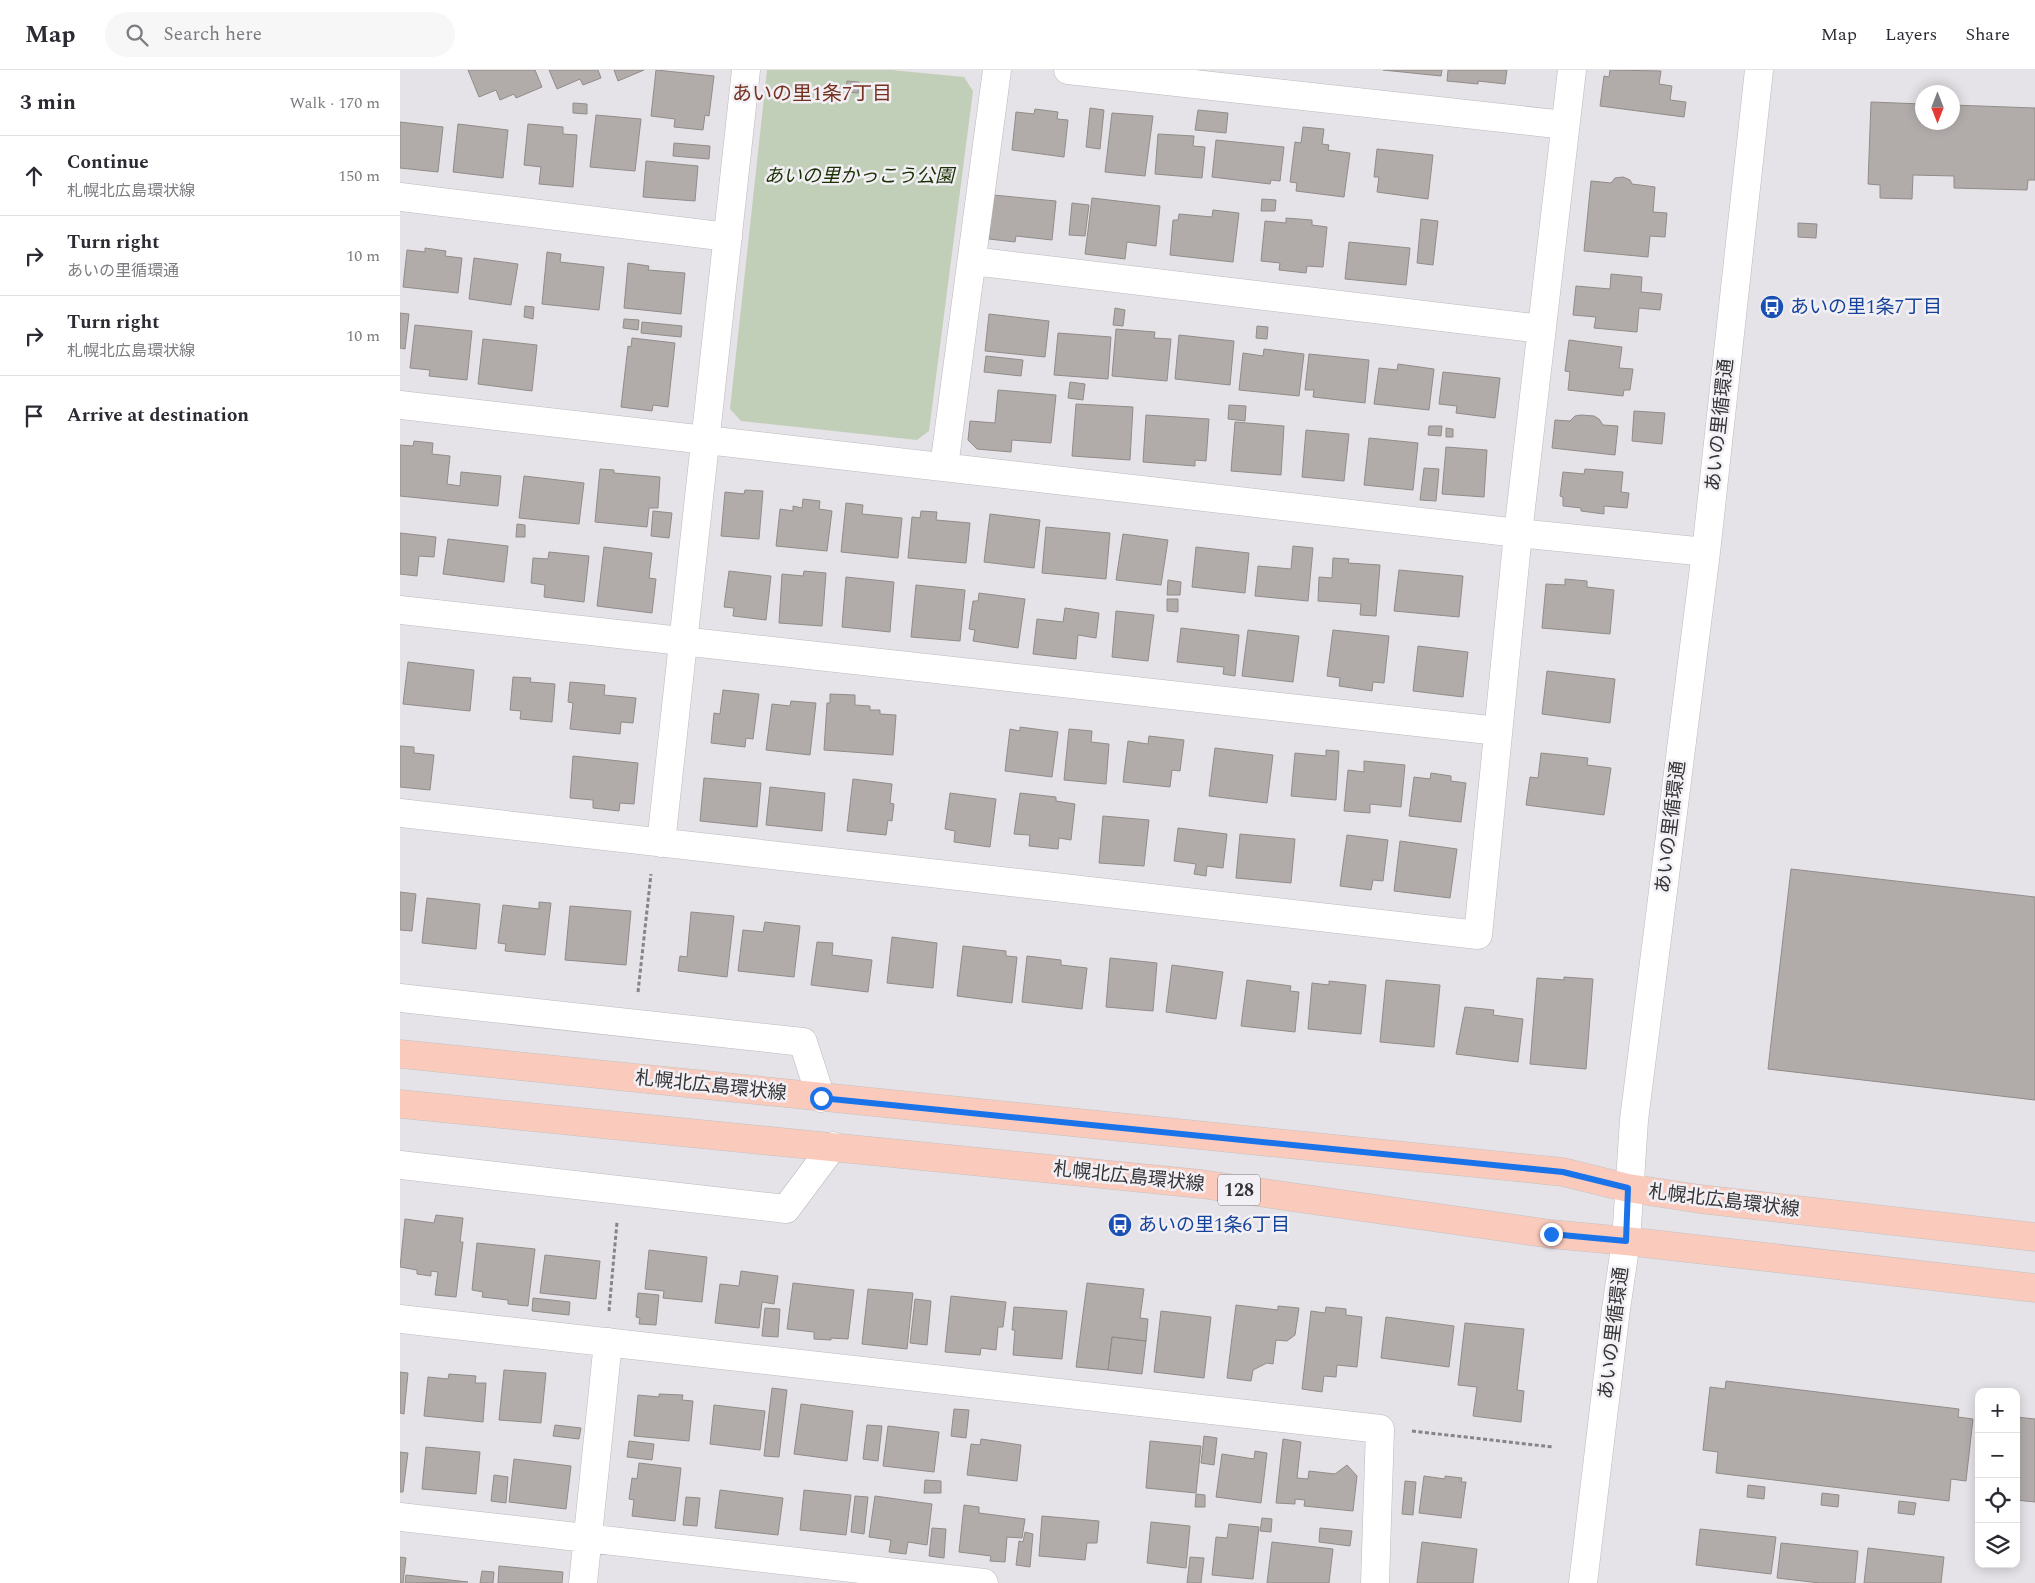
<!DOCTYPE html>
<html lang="en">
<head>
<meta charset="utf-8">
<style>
  :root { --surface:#fff; --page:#f7f7f7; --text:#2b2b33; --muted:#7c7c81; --line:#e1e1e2 }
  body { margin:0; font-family:Spectral,"Noto Sans JP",serif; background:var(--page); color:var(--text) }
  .controls { position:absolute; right:15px; bottom:15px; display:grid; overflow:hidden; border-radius:10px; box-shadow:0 2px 12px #0003 }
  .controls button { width:45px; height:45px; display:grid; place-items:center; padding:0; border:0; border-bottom:1px solid var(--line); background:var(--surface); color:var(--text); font:25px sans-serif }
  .compass { position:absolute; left:1515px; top:15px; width:45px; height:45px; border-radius:50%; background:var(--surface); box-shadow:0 2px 12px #0003; rotate:180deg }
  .stop { position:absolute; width:15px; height:15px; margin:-11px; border:4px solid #1a73e8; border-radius:50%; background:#fff }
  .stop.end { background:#1a73e8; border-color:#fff; box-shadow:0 1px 5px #0008 }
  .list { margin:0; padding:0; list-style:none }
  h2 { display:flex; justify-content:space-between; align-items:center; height:65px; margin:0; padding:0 20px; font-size:21px }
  h2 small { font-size:16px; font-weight:400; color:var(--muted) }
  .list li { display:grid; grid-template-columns:32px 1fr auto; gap:15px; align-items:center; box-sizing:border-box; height:80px; padding:0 20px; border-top:1px solid var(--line) }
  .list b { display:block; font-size:19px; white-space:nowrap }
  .list p { margin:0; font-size:16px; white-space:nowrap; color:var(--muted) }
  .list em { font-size:16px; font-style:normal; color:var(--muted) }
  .icon { flex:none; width:28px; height:28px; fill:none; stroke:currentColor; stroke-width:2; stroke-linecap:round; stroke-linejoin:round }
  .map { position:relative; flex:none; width:1635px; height:1513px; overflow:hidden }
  header { display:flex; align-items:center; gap:30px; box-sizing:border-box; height:70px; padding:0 25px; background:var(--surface); border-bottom:1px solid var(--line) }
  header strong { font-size:24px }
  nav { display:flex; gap:28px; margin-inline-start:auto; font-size:18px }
  .search { width:350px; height:45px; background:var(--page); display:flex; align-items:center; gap:12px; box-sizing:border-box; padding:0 18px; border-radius:28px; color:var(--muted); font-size:19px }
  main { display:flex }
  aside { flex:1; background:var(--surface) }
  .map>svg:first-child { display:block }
</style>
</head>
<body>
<header>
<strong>Map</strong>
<div class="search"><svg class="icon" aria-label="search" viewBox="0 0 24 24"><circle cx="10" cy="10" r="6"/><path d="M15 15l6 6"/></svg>Search here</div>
<nav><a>Map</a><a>Layers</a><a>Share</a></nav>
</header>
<main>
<aside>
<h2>3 min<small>Walk · 170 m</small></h2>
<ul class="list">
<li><svg class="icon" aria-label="ahead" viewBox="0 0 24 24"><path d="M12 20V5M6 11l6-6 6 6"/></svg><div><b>Continue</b><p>札幌北広島環状線</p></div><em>150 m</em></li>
<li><svg class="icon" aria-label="right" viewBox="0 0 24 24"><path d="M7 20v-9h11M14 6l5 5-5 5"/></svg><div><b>Turn right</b><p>あいの里循環通</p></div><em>10 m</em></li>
<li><svg class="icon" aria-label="right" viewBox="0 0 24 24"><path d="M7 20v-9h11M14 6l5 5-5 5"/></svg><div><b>Turn right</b><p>札幌北広島環状線</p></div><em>10 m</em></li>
<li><svg class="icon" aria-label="arrive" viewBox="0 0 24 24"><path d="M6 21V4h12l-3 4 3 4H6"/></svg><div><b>Arrive at destination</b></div></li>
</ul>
</aside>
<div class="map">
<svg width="1635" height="1513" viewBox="0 0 1635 1513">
  <rect width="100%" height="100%" fill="#e5e3e7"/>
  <!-- green -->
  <path fill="#c2cfb8" d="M367 0H491L564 7 573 21 529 361 517 370 341 351 330 339Z"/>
  <!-- building -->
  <path fill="#b1acaa" stroke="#918c8a" d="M68 0H135L142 17 116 28 114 24 100 30 96 20 79 27Z
    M149 0H198L201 8 183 15 180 9 157 19Z
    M214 0H244L218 11Z
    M256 0 314 6 309 46 305 45 303 60 274 57 275 49 251 46Z
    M983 0H1042L1041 6Z
    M1048 0H1107L1105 14 1078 11V14L1047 11Z
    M1210 0 1261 1 1259 14 1272 16 1270 30 1286 32 1284 47 1200 36 1204 6 1209 7Z
    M447 11 459 12 458 23 446 22Z
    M1471 32 1522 34V52H1552V35L1635 38V110H1628L1627 120 1554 118V106L1513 105 1512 129 1480 128V115L1468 114Z
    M173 33 187 34V44L173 43Z
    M690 38 704 40 700 79 686 77Z
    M635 39 658 42 657 49 668 50 664 87 612 80 616 42 634 44Z
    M798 40 828 43 826 63 795 60Z
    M712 43 753 46 745 106 705 102Z
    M196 45 241 49 235 101 190 97Z
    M0 52 43 57 38 102 0 98Z
    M58 54 108 60 103 108 53 102Z
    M128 54 163 57V64L177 65 173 117 139 114 141 97 124 95Z
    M903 57 924 59 922 74 929 75 928 80 950 83 944 127 896 121 897 113 890 112 895 72 901 73Z
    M758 64 794 66 793 76 805 77 802 108 755 104Z
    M816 70 884 77 880 111 871 110 870 114 812 107Z
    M274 73 310 76 309 89 273 86Z
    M977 79 1033 85 1028 129 977 122 979 107H974Z
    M246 91 298 96 295 131 243 127Z
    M1223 107 1230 110 1232 114 1255 117 1253 142 1267 143 1265 167 1250 166 1248 187 1184 181 1191 111 1211 113 1215 108Z
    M593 125 656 131 652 170 616 166 615 172 589 169Z
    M692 128 760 136 756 176 727 172 725 189 685 184Z
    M862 129 876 130 875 141H861Z
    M672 133 689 135 685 166 669 165Z
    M813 140 839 143 833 192 770 185 773 150H778L779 144 812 147Z
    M886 148 912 150V155L927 157 923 197 907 196 906 203 879 200 880 193 861 191 865 151 886 153Z
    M1021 149 1038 151 1033 195 1017 193Z
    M1398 153 1417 154 1416 168 1398 167Z
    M949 172 1010 178 1006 215 945 209Z
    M25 178 46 181 45 186 62 188 58 223 3 217 7 180 25 182Z
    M147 182 161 184 160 192 204 197 199 240 142 234Z
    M74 188 118 194 111 235 69 229Z
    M228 193 249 196 248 200 285 203 281 244 224 238Z
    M1211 204 1242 207 1241 222 1262 224 1260 240 1239 238 1237 262 1194 258 1196 247 1173 245 1176 216 1210 219Z
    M125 236 134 237 133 249 124 247Z
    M715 238 725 240 723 256 713 255Z
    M0 243 9 244 5 279 0 278Z
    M589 244 649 251 645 287 585 281Z
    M224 249 239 250 238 260 223 258Z
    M242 252 282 256 281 267 241 263Z
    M15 255 72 261 67 310 29 306 30 300 10 298Z
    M857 256 868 257 867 269 856 268Z
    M716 259 755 262 754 268 771 269 767 311 712 306Z
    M658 263 711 267 708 309 654 305Z
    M779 265 834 271 830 315 775 309Z
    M232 268 275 273 268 337 253 335 252 341 221 337 228 276 231 277Z
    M83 269 137 275 132 321 78 314Z
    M1169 270 1222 277 1219 298 1233 299 1230 320H1224L1223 326 1168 320 1170 302 1165 301Z
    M864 279 904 284 899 326 839 320 843 283 863 286Z
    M909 284 969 290 965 333 913 327 914 320H905Z
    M586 286 623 290 621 306 584 302Z
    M998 294 1034 299 1029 340 974 334 979 298 997 300Z
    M1043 302 1100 308 1095 348 1056 343 1057 336 1039 334Z
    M670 312 685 314 683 330 668 328Z
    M598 320 656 325 651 373 612 370 611 382 577 379 568 370 570 351 595 353Z
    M676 334 733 337 730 390 672 386Z
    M829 335 846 336 845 351 828 349Z
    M1234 341 1265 343 1262 374 1232 371Z
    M746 345 809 349 806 391 795 390V396L743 392Z
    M1181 345 1194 346 1199 349 1203 355 1218 356 1215 385 1152 378 1155 350 1170 351 1175 346Z
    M835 352 884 356 881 405 831 401Z
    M1029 356H1042L1041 366 1028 365Z
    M1046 358 1053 359V367H1046Z
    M906 360 949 364 944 411 902 407Z
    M969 368 1018 373 1013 420 964 415Z
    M14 371 33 373 32 384 50 386 47 414 60 416 61 402 101 406 98 436 0 426V375L13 376Z
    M1046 377 1087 380 1084 427 1042 424Z
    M1024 398 1039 399 1036 431 1020 430Z
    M200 399 214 400V403L260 407 258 438H249L247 457 195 452Z
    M1185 399 1223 402 1221 422 1229 423 1227 438 1204 436V444L1181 441V438L1163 436V427L1160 426 1163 402 1184 404Z
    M124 406 184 413 179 454 119 448Z
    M345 420 363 421 359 469 321 466 325 422 344 424Z
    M403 429 420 431 419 439 432 441 427 481 376 476 380 439 393 441V436L402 438Z
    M446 433 463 435 462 444 502 448 498 488 441 482Z
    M253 441 272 443 269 468 251 466Z
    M521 441 537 442 536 450 570 453 566 493 508 488 512 447 520 448Z
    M590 444 640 450 634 498 584 492Z
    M117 454 125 455V467H116Z
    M646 457 710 463 706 509 642 503Z
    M0 463 36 467 34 487 19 486 17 506 0 504Z
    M723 464 768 470 761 515 716 510Z
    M48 469 108 476 104 512 43 504Z
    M893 476 913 478 908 531 855 526 858 496 891 499Z
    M204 477 252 483 249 508 256 509 252 543 197 536Z
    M796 477 849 483 845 523 792 517Z
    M149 482 189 486 184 532 144 527 145 515 131 513 133 488 148 489Z
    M933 488 949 489 948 493 980 495 976 546 960 545 961 534 918 531 919 507 932 508Z
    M999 500 1063 506 1059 547 994 541Z
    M329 501 371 506 366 550 333 546 334 538 324 537Z
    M404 501 426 503 422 556 379 553 382 504 403 506Z
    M446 507 494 512 490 562 442 557Z
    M1165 509 1187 511V517L1214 520 1210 564 1142 558 1146 514 1165 515Z
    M768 510 781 512 780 525H767Z
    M516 515 565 520 560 571 511 567Z
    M579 523 625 529 618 578 573 571 575 560 569 559 573 531H578Z
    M767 529H778V542L767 541Z
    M665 538 699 543 696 568 678 565 676 589 633 584 637 549 663 552Z
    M716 541 754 545 748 591 712 587Z
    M781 558 839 565 835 606 823 604 824 597 777 592Z
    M848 560 899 566 893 612 842 606Z
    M933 560 989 566 984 613 973 612 972 621 939 616 940 608 927 606Z
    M1018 576 1068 582 1063 627 1013 621Z
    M8 592 74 600 70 641 3 634Z
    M1147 601 1215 609 1210 653 1142 644Z
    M113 607 131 608 130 612 155 614 152 652 120 649 121 641 110 640Z
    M170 612 205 615 204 625 236 628 233 653 221 652 220 664 170 659 173 633 168 632Z
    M323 620 359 624 353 669 346 668 345 677 311 673 314 643 320 644Z
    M430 624 455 625V635L470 636V640H480V644L496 645 493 685 424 680 427 633H430Z
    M391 631 416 633 410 685 366 680 372 634 390 636Z
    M620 657 658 662 652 707 605 701 610 659 620 661Z
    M669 659 692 661 691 672 709 674 706 714 664 710Z
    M749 666 784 670 780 701 772 700 770 717 723 712 728 671 748 674Z
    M0 676 14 677V683L34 685 30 720 0 717Z
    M815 678 873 685 867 733 809 726Z
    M926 680 939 681 936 730 891 726 895 683 926 686Z
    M1141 683 1188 688 1187 695 1211 698 1204 745 1126 735 1130 707 1138 708Z
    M173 686 238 693 234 734 220 733 219 741 193 738V730L170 728Z
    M964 691 1005 695 1001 737 970 734V743L944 741 948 700 964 702Z
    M1031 703 1051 706V711L1066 713 1061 752 1009 746 1014 707 1030 709Z
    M304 708 361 713 357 757 300 751Z
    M453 709 492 714 490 733 494 734 492 751 488 750 486 765 447 761Z
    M370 717 425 723 422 761 366 755Z
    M550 723 596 729 590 777 554 772 555 761 545 759Z
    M620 723 656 727V731L675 734 671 770 659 768 658 779 629 776 630 765 614 764Z
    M703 746 749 750 744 796 699 793Z
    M778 758 827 764 823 798 807 796 806 806 794 804 796 794 774 791Z
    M840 764 895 769 891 813 836 808Z
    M947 765 988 770 983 811 973 810 971 820 940 816Z
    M1000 771 1057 779 1050 828 994 821Z
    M1391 799 1635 827V1030L1368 999Z
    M0 822 16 824 12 861 0 860Z
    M27 828 80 834 76 879 22 873Z
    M139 832 151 833 145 885 105 881 106 874 98 873 103 835 139 839Z
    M170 836 231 841 226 895 165 890Z
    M291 842 334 846 327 907 278 901 280 886 287 887Z
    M365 852 400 856 394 907 338 901 343 860 363 862Z
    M492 867 537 873 533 918 487 913Z
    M417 872 433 873 432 885 472 890 468 922 411 915Z
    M563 876 606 881V886L617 887 612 933 557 926Z
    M627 886 661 890V895L687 898 682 939 622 932Z
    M710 888 757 893 753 941 706 937Z
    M772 895 823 902 816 949 766 942Z
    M1164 907 1193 909 1186 999 1130 994 1137 908 1164 910Z
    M847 910 891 916 890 921 899 922 895 962 841 956Z
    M986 910 1040 915 1034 977 980 972Z
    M929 911 966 915 961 964 908 959 912 913 929 915Z
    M1065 937 1094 940 1093 945 1123 949 1118 992 1056 984Z
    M36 1145 63 1148 60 1172H63L56 1227 35 1225 38 1202 31 1201V1206L17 1204V1200L0 1197 5 1149 34 1153Z
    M77 1173 135 1179 128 1236 108 1234V1230L82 1227 83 1222 72 1220Z
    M249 1180 307 1187 302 1232 263 1228 264 1221 245 1219Z
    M145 1185 200 1191 196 1229 140 1223Z
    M341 1201 378 1206 374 1234 362 1232 359 1258 315 1253 320 1214 339 1216Z
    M393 1213 454 1220 448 1269 431 1268V1270L414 1269V1262L387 1259Z
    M687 1213 744 1219 740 1248 748 1249 746 1271 712 1267 708 1300 676 1297Z
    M468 1219 513 1223 507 1279 462 1274Z
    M238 1223 259 1225 256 1255 239 1254 240 1248 236 1247Z
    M551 1226 606 1232 603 1257H598L596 1280 581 1278 580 1285 545 1282Z
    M133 1228 170 1232 169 1245 132 1241Z
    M515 1229 531 1231 527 1275 510 1273Z
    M836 1235 878 1240V1236L899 1238 895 1265 887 1271 876 1270 873 1294 867 1293 853 1300 851 1311 827 1308Z
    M614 1237 667 1241 662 1289 613 1285 615 1260H612Z
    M926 1237 946 1239V1245L962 1247 957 1297 937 1295 936 1307 924 1306 922 1322 902 1319 911 1241 925 1243Z
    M365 1238 380 1239 378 1267 362 1266Z
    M761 1241 811 1247 804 1308 754 1302Z
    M986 1247 1054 1256 1049 1297 981 1288Z
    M1065 1253 1124 1259 1117 1320 1124 1321 1121 1352 1073 1346 1077 1317 1058 1315Z
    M712 1267 746 1271 742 1304 708 1300Z
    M104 1300 146 1303 141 1353 99 1350Z
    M0 1302 8 1303 4 1344 0 1343Z
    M49 1304 76 1306 75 1313H86L83 1352 24 1346 28 1307 48 1309Z
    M1326 1311 1559 1339 1558 1347 1573 1349 1566 1411 1551 1409 1549 1431 1316 1403 1318 1382 1303 1380 1310 1317 1325 1319Z
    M372 1318 387 1320 379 1387 364 1386Z
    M259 1324 283 1325 282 1330 293 1331 289 1371 234 1366 238 1325 259 1327Z
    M401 1334 453 1341 447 1391 394 1384Z
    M314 1335 365 1341 360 1380 310 1374Z
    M554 1339 569 1340 566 1368 551 1366Z
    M1616 1347 1635 1349V1432L1616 1430Z
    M155 1355 181 1358 179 1369 153 1366Z
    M467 1355 482 1356 478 1391 463 1389Z
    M488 1356 539 1362 534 1402 483 1396Z
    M804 1366 817 1368 814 1395 801 1393Z
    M581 1369 621 1375 617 1411 567 1405 571 1374 580 1375Z
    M883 1369 901 1372 897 1408 908 1409 909 1401 935 1404 947 1395 957 1406 953 1441 904 1436 905 1430 895 1429V1434L876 1433Z
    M229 1371 254 1374 252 1390 227 1387Z
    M750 1371 801 1376 796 1423 746 1418Z
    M26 1377 80 1382 76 1424 22 1419Z
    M855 1381 867 1383 861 1433 816 1427 822 1384 854 1389Z
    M0 1382 8 1383 3 1422H0Z
    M114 1389 171 1396 166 1439 109 1432Z
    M239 1393 281 1398 275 1451 232 1446 234 1430 229 1429 232 1408 237 1409Z
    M94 1405 108 1407 106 1433 91 1431Z
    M1024 1406 1045 1409V1406L1062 1408 1061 1412H1066L1061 1448 1019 1443Z
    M525 1410 541 1411V1423H524Z
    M1005 1411 1016 1412 1013 1445 1002 1444Z
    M1348 1415 1365 1417 1364 1429 1347 1427Z
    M320 1420 383 1428 378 1465 315 1458Z
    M404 1420 451 1425 446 1465 400 1460Z
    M1422 1423 1439 1425 1438 1437 1421 1435Z
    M796 1424 805 1425V1437H795Z
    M455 1426 468 1427 464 1464 451 1462Z
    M475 1426 532 1434 527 1475 508 1472 506 1484 489 1482 491 1470 469 1467Z
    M286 1427 300 1428 297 1456 283 1455Z
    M1499 1431 1516 1433 1514 1445 1498 1443Z
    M564 1435 579 1437V1443L625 1449 622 1468 607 1467 605 1492 590 1491 591 1486 559 1482Z
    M642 1446 699 1451 697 1473H687L685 1490 639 1486Z
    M862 1448 872 1449 871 1462 860 1461Z
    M751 1452 790 1456 786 1498 747 1493Z
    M829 1454 859 1457 853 1509 812 1505 816 1467 827 1468Z
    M532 1458 546 1459 544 1488 529 1486Z
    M920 1458 952 1461 950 1476 919 1472Z
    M1300 1459 1376 1467 1371 1504 1296 1495Z
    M625 1462 633 1464 630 1497 616 1495 619 1471 623 1472Z
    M872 1472 933 1479 929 1513H867Z
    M1022 1472 1077 1479 1073 1513H1017Z
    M1381 1473 1458 1481 1455 1513H1420L1377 1508Z
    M1468 1478 1544 1487 1541 1513H1464Z
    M0 1487 6 1488 3 1513H0Z
    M790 1487 804 1488 801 1513H787Z
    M99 1496 163 1502 162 1513H98Z
    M82 1501 94 1502 93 1513H80Z
    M6 1505 68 1512 5 1513Z"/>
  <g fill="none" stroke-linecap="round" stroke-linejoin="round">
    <!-- minor casing -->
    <g stroke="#bbb9bd" stroke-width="29">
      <path id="minor" d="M668 0 1165 55
        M0 127 328 167
        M572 191 1141 259
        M0 335 1118 463 1306 482
        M544 397 597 0
        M0 540 1098 661
        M0 743 1078 865 1118 463 1172 0
        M261 773 346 0
        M0 928 403 972 421 1028
        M0 1095 386 1139 433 1076
        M0 1249 980 1359 975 1513
        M0 1447 584 1513
        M183 1513 208 1272
        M1183 1513 1216 1239 1226 1171 1234 1050 1306 482 1359 0"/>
    </g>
    <!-- major casing -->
    <g stroke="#c2c2c2" stroke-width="29">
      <path id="major" d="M0 984 1163 1102 1228 1118 1300 1129 1635 1167
        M0 1034 801 1114 1151 1164 1226 1171 1635 1218"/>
    </g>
    <!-- path -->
    <path stroke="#868487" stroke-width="3" stroke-dasharray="4 2.5" stroke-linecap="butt" d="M238 922 251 804
      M209 1241 217 1152
      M1012 1361 1153 1377"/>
    <!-- minor -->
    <use href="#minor" stroke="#fff" stroke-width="28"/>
    <!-- major -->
    <use href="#major" stroke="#facbbd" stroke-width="28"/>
  </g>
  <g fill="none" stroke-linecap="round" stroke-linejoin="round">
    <!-- route -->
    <path stroke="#1a73e8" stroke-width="6" d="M421 1028 1163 1102 1228 1118 1226 1171 1151 1164"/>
  </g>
  <!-- icons -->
  <defs>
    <g id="bus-disc" transform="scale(1.25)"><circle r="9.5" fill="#1a4fb4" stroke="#f2f0f5"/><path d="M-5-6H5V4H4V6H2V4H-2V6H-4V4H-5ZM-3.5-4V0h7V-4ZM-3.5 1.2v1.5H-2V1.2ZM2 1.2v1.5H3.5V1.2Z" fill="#fff"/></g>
  </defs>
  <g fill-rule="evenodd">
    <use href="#bus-disc" x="1372" y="237"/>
    <use href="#bus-disc" x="720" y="1155"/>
  </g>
  <g text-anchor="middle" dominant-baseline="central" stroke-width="5" stroke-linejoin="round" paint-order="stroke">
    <!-- shield labels -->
    <rect fill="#f2f0f5" stroke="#6d6c6f" stroke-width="1" x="818" y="1104.5" width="42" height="31" rx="4"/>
    <g font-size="18" font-weight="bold" fill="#343335">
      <text x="839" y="1120">128</text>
    </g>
    <!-- park labels -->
    <g font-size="19" font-style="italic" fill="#1b3002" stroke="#f2f0f5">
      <text x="459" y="106">あいの里かっこう公園</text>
    </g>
    <!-- transit labels -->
    <g font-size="19" fill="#164399" stroke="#f2f0f5" text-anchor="start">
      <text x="1390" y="237">あいの里1条7丁目</text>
      <text x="738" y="1155">あいの里1条6丁目</text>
    </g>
    <!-- street labels -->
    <g font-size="19" fill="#343335" stroke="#f2f0f5">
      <text transform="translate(1320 355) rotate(-84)">あいの里循環通</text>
      <text transform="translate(1271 757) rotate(-83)">あいの里循環通</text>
      <text transform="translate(311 1016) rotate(6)">札幌北広島環状線</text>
      <text transform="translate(729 1107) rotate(6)">札幌北広島環状線</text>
      <text transform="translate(1324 1131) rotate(7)">札幌北広島環状線</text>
      <text transform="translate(1214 1263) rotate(-83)">あいの里循環通</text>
    </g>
    <!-- neighbourhood labels -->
    <g font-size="20" fill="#75311f" stroke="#f2f0f5">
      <text x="412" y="24">あいの里1条7丁目</text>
    </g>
  </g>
</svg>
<div class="controls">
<button>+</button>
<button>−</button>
<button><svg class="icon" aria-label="locate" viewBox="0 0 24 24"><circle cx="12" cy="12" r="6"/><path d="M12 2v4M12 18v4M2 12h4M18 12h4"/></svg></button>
<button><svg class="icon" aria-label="layers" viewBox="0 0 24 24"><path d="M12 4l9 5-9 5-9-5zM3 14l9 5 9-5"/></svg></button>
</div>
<svg class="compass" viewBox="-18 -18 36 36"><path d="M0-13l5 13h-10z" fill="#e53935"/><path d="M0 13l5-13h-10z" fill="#7c7c81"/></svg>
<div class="stop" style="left:421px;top:1028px"></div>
<div class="stop end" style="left:1151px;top:1164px"></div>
</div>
</main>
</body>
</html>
